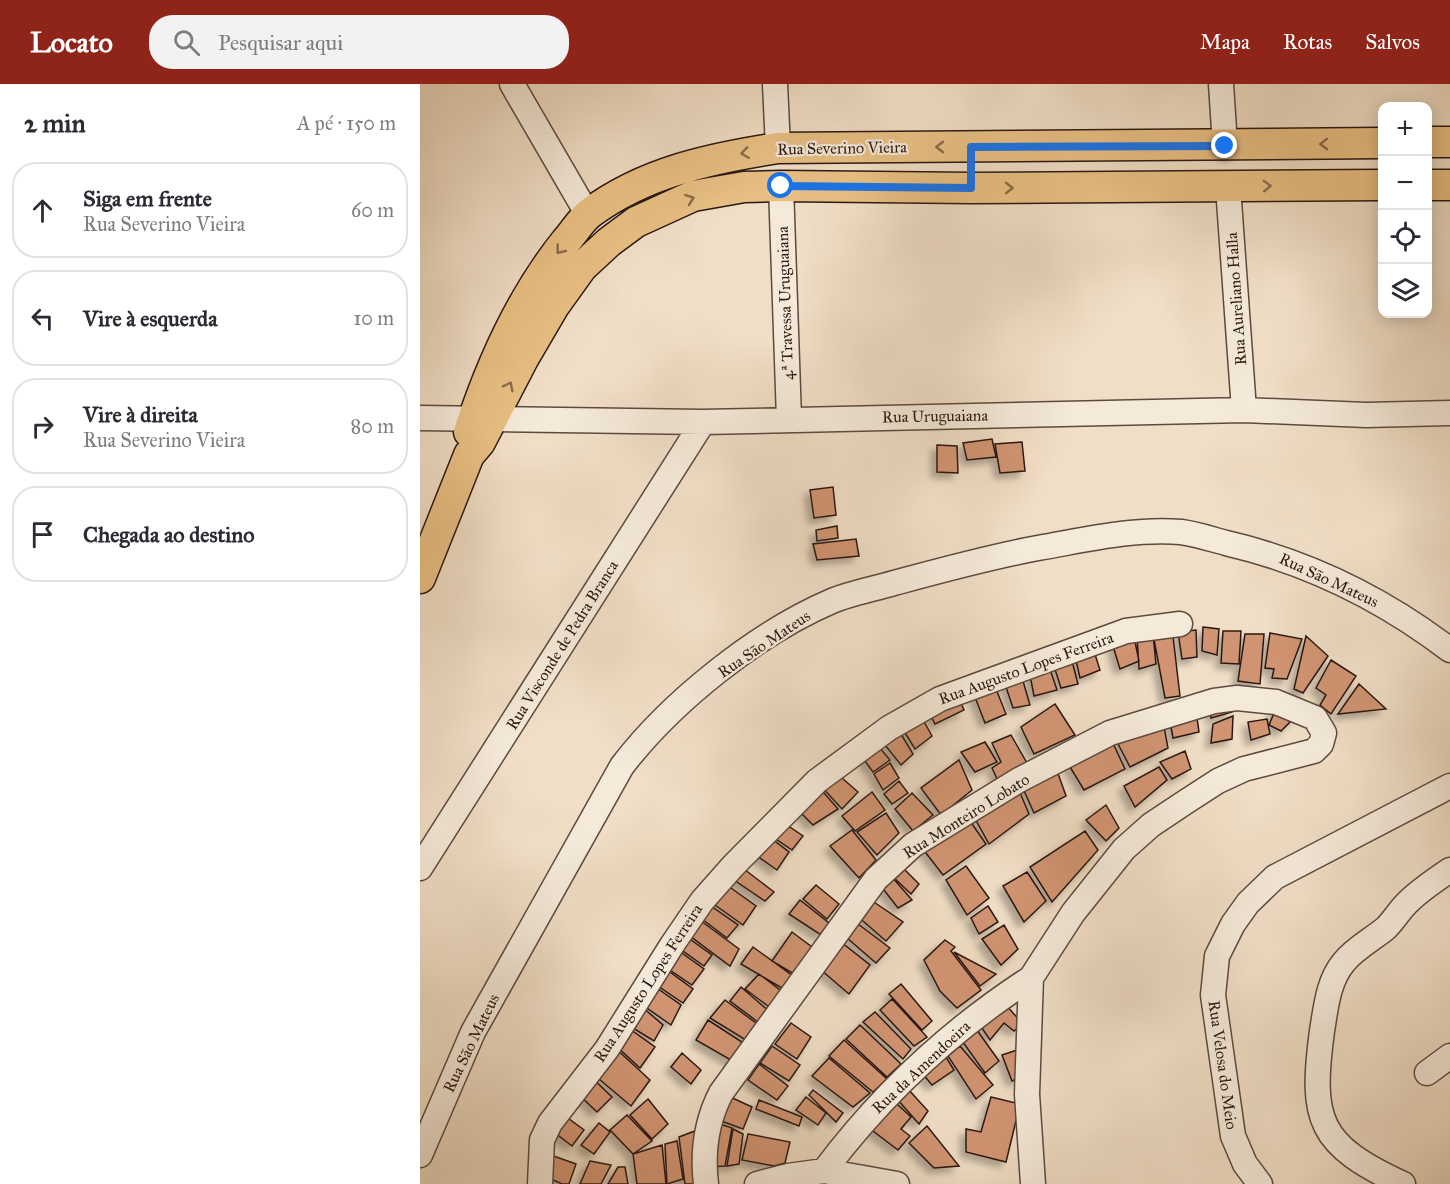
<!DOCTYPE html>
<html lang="pt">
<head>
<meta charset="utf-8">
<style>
  :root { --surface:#fff; --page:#f2f2f3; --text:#2b2b33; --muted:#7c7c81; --line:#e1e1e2; --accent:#8f2418 }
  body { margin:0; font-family:"IM FELL Great Primer",serif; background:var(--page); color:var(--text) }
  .controls { position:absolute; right:18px; top:18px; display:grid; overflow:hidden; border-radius:12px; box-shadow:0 3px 15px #0003 }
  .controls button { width:54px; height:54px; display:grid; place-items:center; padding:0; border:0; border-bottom:2px solid var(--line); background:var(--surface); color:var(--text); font:30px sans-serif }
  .stop { position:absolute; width:18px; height:18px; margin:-14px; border:4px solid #1a73e8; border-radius:50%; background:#fff }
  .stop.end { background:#1a73e8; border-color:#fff; box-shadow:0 2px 6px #0008 }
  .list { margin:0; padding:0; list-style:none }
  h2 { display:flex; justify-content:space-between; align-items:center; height:78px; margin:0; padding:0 24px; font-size:26px }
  h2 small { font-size:20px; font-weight:400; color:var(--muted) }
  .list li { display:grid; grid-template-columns:39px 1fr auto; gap:18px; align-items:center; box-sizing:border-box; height:96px; margin:0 12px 12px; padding:0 12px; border:2px solid var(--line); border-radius:24px }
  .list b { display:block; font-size:22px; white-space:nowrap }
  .list p { margin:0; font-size:20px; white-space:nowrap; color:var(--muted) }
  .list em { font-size:20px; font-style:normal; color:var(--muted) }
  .icon { flex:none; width:33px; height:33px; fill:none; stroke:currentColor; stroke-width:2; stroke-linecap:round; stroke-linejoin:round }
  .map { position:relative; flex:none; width:1030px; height:1100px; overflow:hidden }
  header { display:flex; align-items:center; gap:36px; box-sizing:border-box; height:84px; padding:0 30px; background:var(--accent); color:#fff }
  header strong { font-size:28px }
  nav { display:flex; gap:33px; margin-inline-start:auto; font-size:21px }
  .search { width:420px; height:54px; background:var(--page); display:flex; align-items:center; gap:15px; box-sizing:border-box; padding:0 21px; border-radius:24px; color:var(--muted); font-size:22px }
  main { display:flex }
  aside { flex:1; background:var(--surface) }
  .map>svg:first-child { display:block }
</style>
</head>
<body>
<header>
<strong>Locato</strong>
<div class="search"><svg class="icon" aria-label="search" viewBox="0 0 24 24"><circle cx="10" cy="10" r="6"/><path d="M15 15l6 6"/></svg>Pesquisar aqui</div>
<nav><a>Mapa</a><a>Rotas</a><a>Salvos</a></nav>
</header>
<main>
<aside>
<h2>2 min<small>A pé · 150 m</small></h2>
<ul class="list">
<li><svg class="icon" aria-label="ahead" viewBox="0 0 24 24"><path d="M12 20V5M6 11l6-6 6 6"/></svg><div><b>Siga em frente</b><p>Rua Severino Vieira</p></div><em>60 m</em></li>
<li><svg class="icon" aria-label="left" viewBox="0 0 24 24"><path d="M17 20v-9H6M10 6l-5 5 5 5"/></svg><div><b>Vire à esquerda</b></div><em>10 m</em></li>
<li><svg class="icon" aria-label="right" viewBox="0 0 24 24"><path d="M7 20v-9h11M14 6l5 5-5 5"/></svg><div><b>Vire à direita</b><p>Rua Severino Vieira</p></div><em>80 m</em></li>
<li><svg class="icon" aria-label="arrive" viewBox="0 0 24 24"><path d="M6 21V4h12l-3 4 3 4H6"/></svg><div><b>Chegada ao destino</b></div></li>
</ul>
</aside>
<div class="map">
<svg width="1030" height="1100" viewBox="0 0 1030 1100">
  <defs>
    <filter id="shadow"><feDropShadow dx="-5.5" dy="5.5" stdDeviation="3" flood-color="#0004"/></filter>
  </defs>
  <rect width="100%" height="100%" fill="#f0dec6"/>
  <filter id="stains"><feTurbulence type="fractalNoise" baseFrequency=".00333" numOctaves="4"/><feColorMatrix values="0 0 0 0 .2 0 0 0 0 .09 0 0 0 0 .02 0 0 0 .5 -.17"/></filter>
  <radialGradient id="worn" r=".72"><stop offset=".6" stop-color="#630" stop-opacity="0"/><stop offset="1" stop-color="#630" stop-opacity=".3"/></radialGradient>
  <!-- building -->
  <path fill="#d19472" stroke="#2b1912" stroke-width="1.5" filter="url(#shadow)" d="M572 355 576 373 547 376 543 359Z
    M602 358 605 387 580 389 575 360Z
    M517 361 537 362 538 389 517 388Z
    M413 403 416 431 394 434 390 406Z
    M417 442 418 454 397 457 396 446Z
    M436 455 439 472 397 476 393 460Z
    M783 543 799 545 797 571 782 567Z
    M752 544 760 612 745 614 733 550Z
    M776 546 777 573 762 575 758 548Z
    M803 547H821L819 580 801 579Z
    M850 549 882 555 867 595 852 594 854 585 845 584Z
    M733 550 736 580 719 585 717 551Z
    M825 550H844L840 600 818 597Z
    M886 552 908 572 883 609 874 605Z
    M714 553 719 577 700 585 692 559Z
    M673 564 680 586 660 594 655 572Z
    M651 573 658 600 641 604 633 579Z
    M911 576 936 592 911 630 900 621 906 611 896 604Z
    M628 579 637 606 614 612 609 586Z
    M601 590 610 621 593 624 584 597Z
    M574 600 586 630 565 639 553 608Z
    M939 600 966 625 918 630Z
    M538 612 544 626 515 640 508 626Z
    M635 620 655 651 614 670 601 643Z
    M811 622 812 628 791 634 790 624Z
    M857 622 878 630 861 647 849 641Z
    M776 627 779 648 753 654 749 632Z
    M501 632 512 652 495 665 482 644Z
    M813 632 812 655 791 659 793 640Z
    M847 635 850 650 831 656 828 638Z
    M743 637 748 664 710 683 696 656Z
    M478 645 493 670 481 681 461 656Z
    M591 651 607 679 578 697 572 684 581 678 572 659Z
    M691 655 705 685 664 706 647 678Z
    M454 657 470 676 453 688 439 669Z
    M565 658 577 678 555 688 541 668Z
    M765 667 771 685 752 695 740 678Z
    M539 676 552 706 521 731 501 704Z
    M470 679 479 694 463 706 454 690Z
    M635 681 646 712 614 729 601 700Z
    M739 683 747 696 715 723 704 702Z
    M414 687 438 708 422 725 399 700Z
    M479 697 488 709 472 720 464 710Z
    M397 701 418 725 393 741 375 723Z
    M598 704 609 730 569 760 552 729Z
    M452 708 465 726 435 747 422 732Z
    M492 709 513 731 493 747 475 725Z
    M686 721 699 744 686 757 666 736Z
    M466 729 479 749 457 771 437 748Z
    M550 737 566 760 523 791 502 764Z
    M364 739 383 752 372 766 350 751Z
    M432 746 456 776 439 794 410 762Z
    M665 747 678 766 632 818 610 783Z
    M348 752 369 768 357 786 333 769Z
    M479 780 499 800 491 810 470 790Z
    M320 782 354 808 345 817 308 792Z
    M546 782 569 814 547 831 526 796Z
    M607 788 626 817 604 838 583 802Z
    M472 793 492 816 478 824 460 801Z
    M304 799 336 822 323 841 288 816Z
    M396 801 419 820 407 835 383 815Z
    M448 814 483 838 466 857 436 831Z
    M380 816 409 839 401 851 369 830Z
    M288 820 318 841 307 854 278 832Z
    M568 822 578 838 559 850 551 834Z
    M277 834 319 865 310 882 266 849Z
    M438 840 470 864 456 879 427 854Z
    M584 841 598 865 581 881 562 855Z
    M372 848 392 863 374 890 352 877Z
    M264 851 292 871 284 882 256 862Z
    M525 856 535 863 531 867 561 906 537 924 520 907 504 876Z
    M421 858 450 881 429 910 401 886Z
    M333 863 377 895 367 907 321 880Z
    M255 864 284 885 272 901 244 882Z
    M534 868 576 890 560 902Z
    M243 883 273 905 263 919 235 900Z
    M339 890 364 909 352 925 325 905Z
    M481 900 512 937 502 946 469 910Z
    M234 902 261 921 251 941 224 922Z
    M321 903 351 929 342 941 310 917Z
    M472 915 507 953 494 962 460 926Z
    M305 916 340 942 329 958 290 934Z
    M585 920 603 940 594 947 584 939 570 956 558 938Z
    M221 922 243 941 234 957 208 941Z
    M455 928 491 965 483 975 443 938Z
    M288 936 328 962 316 979 276 956Z
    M371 939 391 953 377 975 355 960Z
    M440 941 481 980 467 993 426 955Z
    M554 942 579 977 565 989 540 954Z
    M207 943 235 963 220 984 195 961Z
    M424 956 467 995 453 1008 409 972Z
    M193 962 230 996 211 1022 172 989Z
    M352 962 380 981 369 997 340 979Z
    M540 962 573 1001 556 1015 528 972Z
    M603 964 604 992 592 997 582 971Z
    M262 969 281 986 271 1000 251 983Z
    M524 970 534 986 512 1001 502 989Z
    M409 974 450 1009 433 1023 392 992Z
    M339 980 368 1002 357 1016 328 996Z
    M170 992 192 1013 177 1028 157 1009Z
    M488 1005 508 1027 499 1040 477 1015Z
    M393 1006 423 1029 416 1038 389 1011Z
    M308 1012 332 1023 323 1045 296 1035Z
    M386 1013 406 1029 398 1041 376 1026Z
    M571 1013 600 1020 586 1078 546 1068V1045L561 1048Z
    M228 1015 248 1040 232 1055 210 1031Z
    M339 1016 382 1033 379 1042 336 1025Z
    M476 1019 491 1033 481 1045 490 1052 478 1066 449 1044Z
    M141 1029 164 1046 152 1062 130 1045Z
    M207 1031 232 1057 213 1070 190 1046Z
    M294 1038 312 1044 305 1082 290 1083Z
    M179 1039 190 1048 174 1070 161 1061Z
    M507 1042 539 1082 514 1084 489 1059Z
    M280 1045 275 1100H265L259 1053Z
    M313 1045 323 1050 319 1080 307 1082Z
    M328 1050 370 1058 365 1079 354 1082 322 1076Z
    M257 1057 263 1095 247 1100 245 1060Z
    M242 1061 246 1100H217L213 1070Z
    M128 1070 156 1080 149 1100H142L122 1091Z
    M170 1077 191 1081 181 1100H160Z
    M198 1083H205L208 1100H188Z"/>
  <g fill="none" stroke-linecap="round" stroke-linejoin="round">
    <!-- minor casing -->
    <g stroke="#5c4a3f" stroke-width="27">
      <path id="minor" d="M92 0 168 131
        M355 0 358 64
        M801 0 805 61
        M361 102 369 335
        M808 103 824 326
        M0 334 283 338 824 326 946 331 1030 329
        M0 784 283 338
        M1007 989 1030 972
        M0 1071 53 948 202 682C251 618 337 549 412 517 431 509 454 505 474 499 522 486 569 473 618 464 665 456 713 444 761 448 776 450 791 455 806 459 888 478 963 515 1030 566
        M404 1087C461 1011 532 945 611 894
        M120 1100 122 1056 130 1039 187 965 252 861 282 817 313 782 397 697 469 644 520 615 706 547 760 540
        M286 1100C282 1067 286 1038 301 1009L456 795 493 761 599 696 690 649 794 617 817 614 856 618 895 634 904 649 901 660 894 667 824 685 798 697 764 719 731 741 704 765 653 829 611 894 607 1010 613 1100
        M337 1100 368 1092 404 1087 477 1100
        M840 1100 825 1080 813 1052 793 911 797 872 813 840 828 819 855 793 1030 702
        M983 1100C898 1061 890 1036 902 947 906 923 908 897 924 878 935 864 953 855 966 844 974 836 979 827 987 819 1000 806 1015 796 1030 786"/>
    </g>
    <!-- major casing -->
    <g stroke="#2b1912" stroke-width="33">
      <path id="major" d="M1008 58H1030
        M1008 101H1030
        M49 348C71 280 101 213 146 157 154 148 161 136 170 129 225 88 292 74 358 64L962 59
        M0 494 49 371 60 358 103 275 134 222 162 183 189 158 216 138 273 112 324 103 361 102 551 104 962 101"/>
    </g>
    <!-- minor -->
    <use href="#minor" stroke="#f5eada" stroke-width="24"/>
    <!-- major -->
    <use href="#major" stroke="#e8bf83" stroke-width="30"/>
  </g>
  <!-- one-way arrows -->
  <defs><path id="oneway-chevron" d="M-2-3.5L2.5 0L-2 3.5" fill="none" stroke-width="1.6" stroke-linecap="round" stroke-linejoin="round" transform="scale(1.5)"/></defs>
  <g stroke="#8a6c4a">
    <use href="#oneway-chevron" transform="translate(904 60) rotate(179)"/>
    <use href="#oneway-chevron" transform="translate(520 63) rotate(180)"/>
    <use href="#oneway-chevron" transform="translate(325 69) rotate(172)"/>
    <use href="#oneway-chevron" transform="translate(847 102) rotate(-2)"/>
    <use href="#oneway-chevron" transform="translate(589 104) rotate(-1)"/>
    <use href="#oneway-chevron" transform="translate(270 115) rotate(-20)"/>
    <use href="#oneway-chevron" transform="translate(140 166) rotate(128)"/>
    <use href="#oneway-chevron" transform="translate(89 302) rotate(-63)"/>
  </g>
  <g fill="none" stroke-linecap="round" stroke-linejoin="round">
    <!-- route -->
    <path stroke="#1a73e8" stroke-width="8" d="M361 102 551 104V63L805 62"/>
  </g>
  <g text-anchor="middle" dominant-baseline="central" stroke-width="4.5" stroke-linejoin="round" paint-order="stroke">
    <!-- street labels -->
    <g font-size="16" fill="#2b1912" stroke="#f5eada">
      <text transform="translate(422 64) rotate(-1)">Rua Severino Vieira</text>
      <text transform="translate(816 215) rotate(-94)">Rua Aureliano Halla</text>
      <text transform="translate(365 219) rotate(-92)">4ª Travessa Uruguaiana</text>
      <text transform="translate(515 332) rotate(-1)">Rua Uruguaiana</text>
      <text transform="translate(909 496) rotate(25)">Rua São Mateus</text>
      <text transform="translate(344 560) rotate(-34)">Rua São Mateus</text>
      <text transform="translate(142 561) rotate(-58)">Rua Visconde de Pedra Branca</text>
      <text transform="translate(606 584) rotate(-20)">Rua Augusto Lopes Ferreira</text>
      <text transform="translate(546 732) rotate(-32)">Rua Monteiro Lobato</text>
      <text transform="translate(228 899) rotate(-57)">Rua Augusto Lopes Ferreira</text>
      <text transform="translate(51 959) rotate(-64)">Rua São Mateus</text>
      <text transform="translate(803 981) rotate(82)">Rua Velosa do Meio</text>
      <text transform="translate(501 983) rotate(-43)">Rua da Amendoeira</text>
    </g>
  </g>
  <rect width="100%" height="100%" filter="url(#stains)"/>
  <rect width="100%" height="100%" fill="url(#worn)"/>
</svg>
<div class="controls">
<button>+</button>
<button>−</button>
<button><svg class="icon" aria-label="locate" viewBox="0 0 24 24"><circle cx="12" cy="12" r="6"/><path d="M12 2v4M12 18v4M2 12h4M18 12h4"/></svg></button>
<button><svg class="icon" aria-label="layers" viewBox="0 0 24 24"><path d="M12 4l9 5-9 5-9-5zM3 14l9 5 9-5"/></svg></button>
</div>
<div class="stop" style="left:361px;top:102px"></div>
<div class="stop end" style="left:805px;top:62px"></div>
</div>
</main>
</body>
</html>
